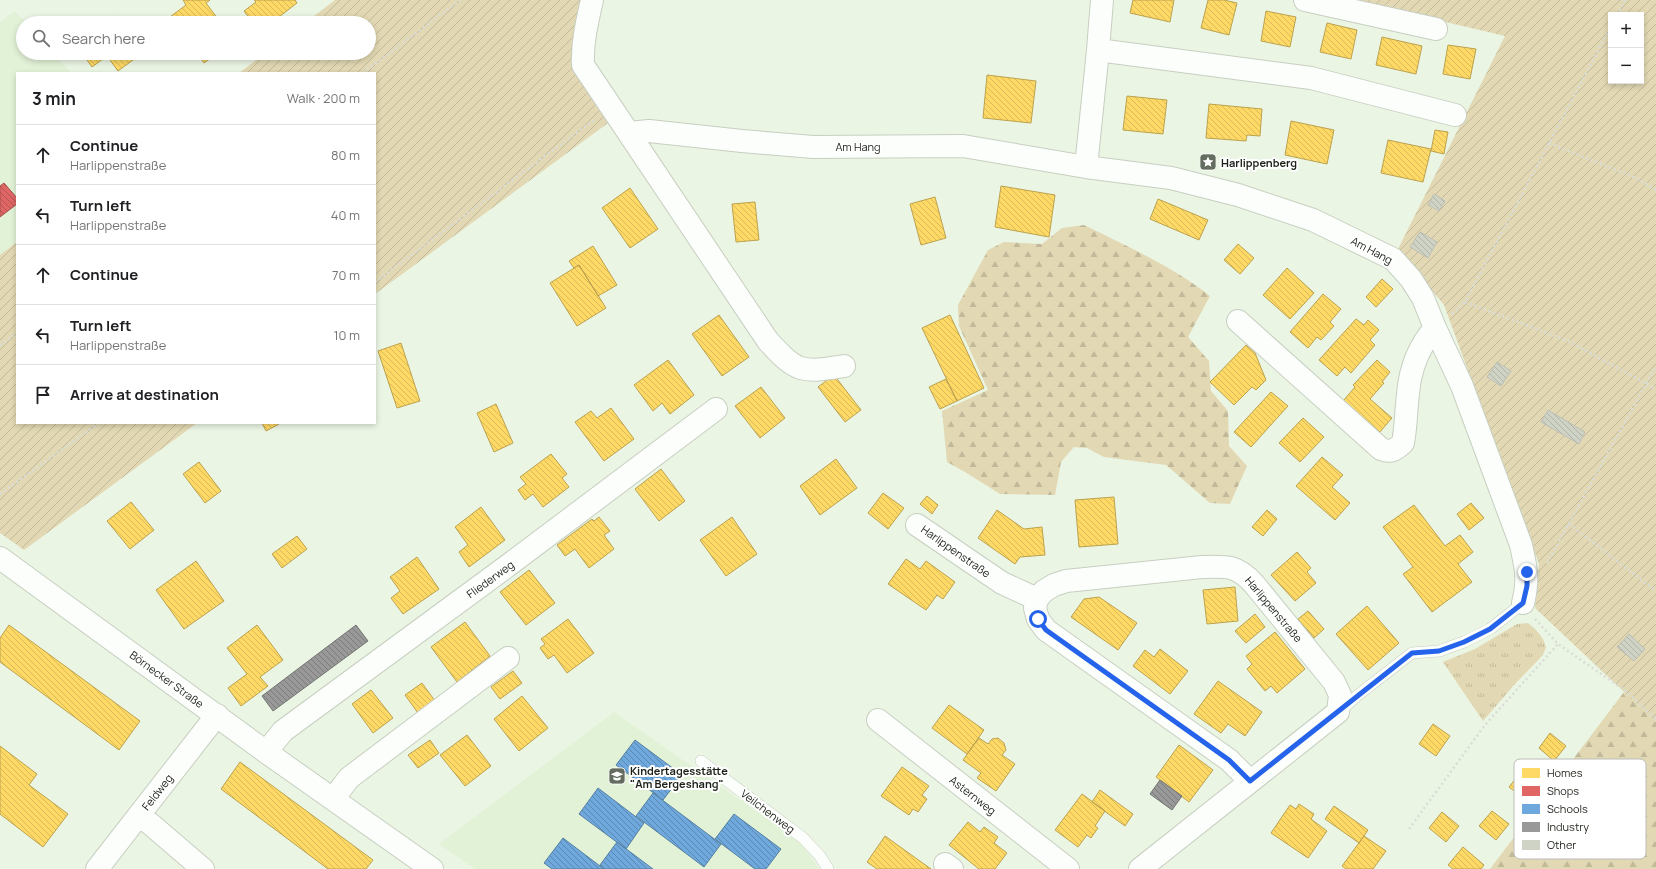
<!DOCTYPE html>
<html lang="en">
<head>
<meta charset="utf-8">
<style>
  :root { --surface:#fff; --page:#f6f6f6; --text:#202124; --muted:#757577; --line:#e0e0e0 }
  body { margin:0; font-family:Manrope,sans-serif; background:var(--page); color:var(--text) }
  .controls { position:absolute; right:12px; top:12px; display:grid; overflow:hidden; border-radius:0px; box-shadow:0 2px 6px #0003 }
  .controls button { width:36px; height:36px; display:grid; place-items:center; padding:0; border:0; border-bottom:1px solid var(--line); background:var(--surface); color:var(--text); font:20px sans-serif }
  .stop { position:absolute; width:12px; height:12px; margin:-9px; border:3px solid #2563eb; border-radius:50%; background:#fff }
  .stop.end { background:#2563eb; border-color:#fff; box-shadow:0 1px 4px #0008 }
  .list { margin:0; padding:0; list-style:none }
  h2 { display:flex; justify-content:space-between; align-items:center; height:52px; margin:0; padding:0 16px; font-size:17px }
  h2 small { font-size:13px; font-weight:400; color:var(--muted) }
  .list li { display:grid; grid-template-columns:26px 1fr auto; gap:12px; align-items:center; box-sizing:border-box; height:60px; padding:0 16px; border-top:1px solid var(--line) }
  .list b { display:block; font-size:15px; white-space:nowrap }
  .list p { margin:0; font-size:13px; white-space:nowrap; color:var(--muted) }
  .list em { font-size:13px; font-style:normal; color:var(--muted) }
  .icon { flex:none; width:22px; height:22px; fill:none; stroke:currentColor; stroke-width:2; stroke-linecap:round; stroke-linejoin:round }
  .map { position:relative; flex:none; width:1656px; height:869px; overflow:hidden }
  .search { position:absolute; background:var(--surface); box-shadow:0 2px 6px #0003; left:16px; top:16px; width:360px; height:44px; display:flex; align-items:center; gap:10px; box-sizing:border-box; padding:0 14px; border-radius:22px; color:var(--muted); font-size:15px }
  .panel { position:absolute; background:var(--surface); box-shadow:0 2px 6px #0003; left:16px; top:72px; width:360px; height:352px; border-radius:0px }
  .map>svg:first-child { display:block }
</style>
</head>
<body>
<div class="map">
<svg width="1656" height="869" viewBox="0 0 1656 869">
  <defs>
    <pattern id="forest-firs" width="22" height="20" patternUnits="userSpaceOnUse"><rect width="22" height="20" fill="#e2d8b3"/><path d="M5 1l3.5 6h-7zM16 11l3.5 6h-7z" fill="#c1b999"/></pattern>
    <pattern id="park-tufts" width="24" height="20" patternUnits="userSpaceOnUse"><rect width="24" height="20" fill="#e2d8b3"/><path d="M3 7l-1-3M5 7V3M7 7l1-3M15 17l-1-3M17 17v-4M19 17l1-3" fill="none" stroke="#c1b999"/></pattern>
    <pattern id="garden-furrows" width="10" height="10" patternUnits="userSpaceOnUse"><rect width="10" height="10" fill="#e2d8b3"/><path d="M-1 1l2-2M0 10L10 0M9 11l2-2" fill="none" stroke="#c1b999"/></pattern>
    <pattern id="homes-back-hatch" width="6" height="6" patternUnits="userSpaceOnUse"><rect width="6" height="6" fill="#ffd966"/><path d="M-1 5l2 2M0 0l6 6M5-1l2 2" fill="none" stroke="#daba58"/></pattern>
    <pattern id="shops-back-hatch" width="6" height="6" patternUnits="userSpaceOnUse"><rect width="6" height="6" fill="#e06666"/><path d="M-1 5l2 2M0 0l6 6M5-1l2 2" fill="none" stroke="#b55453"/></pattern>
    <pattern id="schools-back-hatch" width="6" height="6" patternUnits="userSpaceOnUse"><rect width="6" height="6" fill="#6fa8dc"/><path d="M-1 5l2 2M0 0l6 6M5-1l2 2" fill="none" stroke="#5a88b1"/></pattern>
    <pattern id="industry-back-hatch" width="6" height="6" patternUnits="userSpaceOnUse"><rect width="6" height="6" fill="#999"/><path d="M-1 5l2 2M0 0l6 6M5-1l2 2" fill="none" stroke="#7c7c7c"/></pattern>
    <pattern id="building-back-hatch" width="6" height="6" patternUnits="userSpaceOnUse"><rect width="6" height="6" fill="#cfd3c6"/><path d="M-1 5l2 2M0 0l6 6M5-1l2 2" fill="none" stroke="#b1b5a9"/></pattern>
  </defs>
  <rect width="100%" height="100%" fill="#ebf5e4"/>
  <!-- built -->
  <path fill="#e2f2d7" d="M15 11 26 23H23V53H53L71 73H17V242L0 255V22Z
    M614 712 796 839 808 853 819 869H475L439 844Z"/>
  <!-- forest -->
  <path fill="url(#forest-firs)" d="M1084 225C1125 245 1175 268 1210 296L1188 337 1209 361 1211 391 1228 411 1229 446 1247 466 1230 504 1210 503 1166 465 1104 457 1087 448 1074 447 1061 462 1055 495 1000 494 965 472 947 462 942 411 988 390 959 326 958 305 988 250 1004 242 1042 244 1062 228Z
    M1624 692 1656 722V869H1490Z"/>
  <!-- park -->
  <path fill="url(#park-tufts)" d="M1528 623C1537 630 1543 637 1546 647L1543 655 1515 684 1483 721 1443 662 1475 649 1517 624Z"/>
  <!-- garden -->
  <path fill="url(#garden-furrows)" fill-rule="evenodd" d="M335 0H583L572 60 589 95 608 123 375 294V73H239L265 53H369V23H305Z
    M1352 0H1656V722L1535 608 1539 564 1444 305 1398 249 1505 36ZM1611 15H1641V81H1611Z
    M17 242V423H197L24 550 0 533V255Z"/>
  <!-- homes -->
  <path fill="url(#homes-back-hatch)" stroke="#bba24e" d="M183 0H210L206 3 221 23H174L170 17 186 5Z
    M254 0H295L297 3 271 23H253L244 11 256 2Z
    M1133 0H1174L1170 22 1130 13Z
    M1208 0H1224L1237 3 1229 35 1201 28Z
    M1266 11 1296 17 1290 47 1261 41Z
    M113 16 118 23H104Z
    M1327 23 1357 30 1351 59 1320 52Z
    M1382 37 1422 46 1416 74 1376 65Z
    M1448 45 1476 49 1470 79 1443 74Z
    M82 53H140L141 54 118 71 107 56 92 67Z
    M197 53H218L204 63Z
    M987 75 1036 81 1031 123 983 118Z
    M1127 96 1167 100 1163 134 1123 130Z
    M1209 104 1262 109 1260 136 1247 135 1246 141 1206 138Z
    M1291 121 1334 130 1327 164 1285 155Z
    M1435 130 1448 132 1444 154 1431 151Z
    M1388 140 1431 149 1423 182 1381 173Z
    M1001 186 1055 195 1049 237 995 227Z
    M630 188 658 229 630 248 602 208Z
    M935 197 946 238 921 245 910 204Z
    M1158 199 1208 220 1199 240 1150 219Z
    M755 202 759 240 736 242 732 204Z
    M1238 244 1254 258 1240 274 1224 260Z
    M593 246 617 285 598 296 579 265 574 268 569 261Z
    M579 265 606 308 577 326 550 283Z
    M1287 268 1314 293 1290 319 1263 295Z
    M1382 279 1393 289 1376 307 1366 297Z
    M1323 294 1341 309 1330 322 1334 326 1321 340 1317 337 1308 348 1290 332Z
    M719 315 749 357 722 376 692 334Z
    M950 315 984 388 957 401 922 328Z
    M1356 319 1364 325 1368 320 1379 330 1370 340 1375 345 1351 373 1345 367 1337 376 1319 360Z
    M401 343 420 401 397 408 378 351Z
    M1246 345 1255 353 1266 380 1256 390 1252 387 1234 405 1210 382Z
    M668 360 694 395 670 414 662 403 653 411 634 385Z
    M1377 360 1390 372 1382 382 1384 383 1370 399 1392 418 1379 433 1343 401 1355 387 1353 385Z
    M834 375 861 410 845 422 818 387Z
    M946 379 957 401 940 409 929 387Z
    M761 387 785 418 760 438 735 406Z
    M1271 392 1288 406 1251 447 1234 432Z
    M496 404 513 443 494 452 477 413Z
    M611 408 634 439 604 461 575 422 591 411 597 418Z
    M1303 418 1324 437 1300 462 1279 443Z
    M262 423H278L279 424 266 431Z
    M551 454 567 474 562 478 569 487 543 507 533 494 525 500 518 490 526 484 520 477Z
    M1322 457 1343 475 1332 487 1350 503 1335 520 1296 486Z
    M836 459 857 488 820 515 800 486Z
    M199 462 221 491 205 503 183 474Z
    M661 469 685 501 659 521 635 489Z
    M883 493 904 508 888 529 868 513Z
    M927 496 938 505 932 514 920 504Z
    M1114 497 1118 544 1079 547 1075 500Z
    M131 502 154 530 130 549 107 521Z
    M1471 503 1484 518 1469 530 1457 514Z
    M1414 505 1445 546 1460 535 1473 552 1458 564 1472 582 1432 612 1403 574 1413 567 1383 527Z
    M481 507 505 540 469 567 459 552 468 545 455 527Z
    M997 510 1024 529 1042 527 1045 555 1020 557 1015 564 978 538Z
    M1267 510 1277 519 1263 536 1252 527Z
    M599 517 610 531 604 535 614 549 589 568 575 549 565 556 557 545 592 519 594 521Z
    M732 517 757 554 726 576 700 540Z
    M297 536 307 549 282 568 272 554Z
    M1297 552 1311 568 1307 572 1316 583 1295 601 1271 575Z
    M417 557 439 589 403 614 391 598 400 591 390 577Z
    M906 559 920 569 926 561 955 582 943 599 937 595 926 610 888 584Z
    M196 561 224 601 184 629 156 590Z
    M529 570 555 603 526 625 500 592Z
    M1235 587 1238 621 1207 624 1203 590Z
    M1099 597 1137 623 1118 650 1071 617 1084 599Z
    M1367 606 1399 643 1368 670 1336 634Z
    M1308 611 1324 629 1314 638 1298 619Z
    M1255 614 1265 627 1246 643 1235 631Z
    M568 619 594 653 567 673 554 655 548 659 540 648 545 644 541 639Z
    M465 622 490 656 457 682 431 647Z
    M9 625 140 721 119 750 0 662V638Z
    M257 625 283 660 260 677 268 686 241 706 228 688 247 674 227 648Z
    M1275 632 1305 669 1277 693 1271 686 1265 691 1247 669 1252 664 1246 656Z
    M1160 649 1188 671 1170 694 1133 666 1145 650 1154 657Z
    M513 671 522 683 500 699 491 687Z
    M1218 681 1262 712 1245 736 1228 724 1221 733 1194 714Z
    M422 683 435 701 418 713 405 695Z
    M371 690 393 718 373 733 352 704Z
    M522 696 548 728 519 751 494 719Z
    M949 705 984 730 967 754 932 728Z
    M1433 724 1450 736 1436 756 1419 744Z
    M1550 733 1566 746 1554 761 1539 748Z
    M467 735 491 766 465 786 440 755Z
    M979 738 988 744 992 739 998 738 1004 743 1006 750 1002 755 1015 764 996 791 977 778 981 773 963 760Z
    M430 740 439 753 418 768 408 755Z
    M1179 745 1213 770 1189 802 1156 777Z
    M0 746 37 774 29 785 68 814 43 847 0 814Z
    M240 762 373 860 366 869H328L221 789Z
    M902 767 929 786 922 795 927 799 918 812 913 809 909 815 881 796Z
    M1524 768 1541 781 1526 800 1509 787Z
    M1100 790 1133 814 1125 826 1092 802Z
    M1082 794 1105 811 1095 826 1098 828 1091 838 1087 835 1078 847 1055 830Z
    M1299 804 1314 814 1311 819 1327 831 1308 858 1271 833 1290 805 1296 809Z
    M1334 806 1368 830 1359 843 1325 819Z
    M1492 811 1509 824 1496 840 1479 826Z
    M1442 812 1459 826 1446 842 1429 828Z
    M968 822 980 832 984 827 998 837 994 843 1007 853 995 869H979L949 845Z
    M885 836 931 869H877L867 862Z
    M1364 836 1386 851 1373 869H1346L1342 866Z
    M1463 847 1484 865 1481 869H1453L1448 865Z"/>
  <!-- shops -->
  <path fill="url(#shops-back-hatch)" stroke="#a5514e" d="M4 183 17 198V204L0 217V186Z"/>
  <!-- schools -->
  <path fill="url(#schools-back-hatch)" stroke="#5680a1" d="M635 740 682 775 663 800 616 765Z
    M598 788 644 823 626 849 579 814Z
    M653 793 721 844 704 867 636 816Z
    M734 814 781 849 766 869H755L715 839Z
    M563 838 604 869H552L544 863Z
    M617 842 653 869H605L600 865Z"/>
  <!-- industry -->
  <path fill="url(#industry-back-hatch)" stroke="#737572" d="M356 625 368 641 273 711 262 696Z
    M1160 780 1182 796 1172 810 1150 794Z"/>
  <!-- building -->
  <path fill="url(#building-back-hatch)" stroke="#bcc0b3" d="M1434 194 1445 201 1439 211 1428 205Z
    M1420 232 1437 242 1428 258 1410 247Z
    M1497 362 1511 371 1501 386 1487 377Z
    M1548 410 1585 432 1579 444 1541 422Z
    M1629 634 1645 649 1634 661 1617 647Z"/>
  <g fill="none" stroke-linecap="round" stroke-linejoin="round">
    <!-- service casing -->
    <g stroke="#c7cfc1" stroke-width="12">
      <path id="service" d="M1340 711 1358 695 1412 653 1439 651 1464 642 1490 629 1523 603
        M701 761 803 838 820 856 828 869"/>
    </g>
    <!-- minor casing -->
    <g stroke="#c7cfc1" stroke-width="24">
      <path id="minor" d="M592 0C587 22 582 43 583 65L768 341C797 373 802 373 844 366
        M1305 0 1436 29
        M1098 50 1311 78 1455 115
        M629 133 649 131 742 141 813 147 963 146 1086 167 1171 178 1238 195 1313 220 1393 259 1411 279 1423 298 1435 328 1462 386 1521 545C1526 568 1529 579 1523 603
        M1086 167 1098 50 1102 0
        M1238 321 1381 449C1391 453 1395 450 1403 443 1406 427 1406 410 1408 394 1410 370 1419 346 1435 328
        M917 525 1002 583 1037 599
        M0 558 266 752 432 869
        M878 720 1068 869
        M266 752 283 731 510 564 716 409
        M333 799 349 778 508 658
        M140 815 203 869
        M945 864 952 869
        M97 869 217 715
        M1140 869 1338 712 1340 695 1334 682 1254 584C1237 565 1226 566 1202 567L1066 581 1054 585 1044 591 1037 599 1035 608 1038 619 1046 630 1229 760 1250 781"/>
    </g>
    <!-- path -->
    <path stroke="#d9dcd7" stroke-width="2.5" stroke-dasharray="2 3" stroke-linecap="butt" d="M1617 15 1625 0
      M363 73 460 0
      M1549 143 1636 178 1656 190
      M375 282 595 119
      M1465 302 1568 341 1656 389
      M1452 314 1465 302 1611 26
      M0 345 17 333
      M0 494 99 423
      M1569 524 1656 591
      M1547 563 1656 366
      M1535 619 1558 644 1627 692 1656 719
      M1409 829 1485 725 1558 644"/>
    <!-- service -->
    <use href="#service" stroke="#fcfefb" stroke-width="11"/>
    <!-- minor -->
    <use href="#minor" stroke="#fcfefb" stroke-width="22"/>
  </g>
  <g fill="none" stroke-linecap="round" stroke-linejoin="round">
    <!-- route -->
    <path stroke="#2563eb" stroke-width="5" d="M1038 619 1046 630 1229 760 1250 781 1412 653 1439 651 1464 642 1490 629 1523 603 1527 586V572"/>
  </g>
  <!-- icons -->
  <defs>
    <g id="sight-square" transform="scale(0.9)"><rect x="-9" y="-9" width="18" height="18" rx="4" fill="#646b5f" stroke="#fff"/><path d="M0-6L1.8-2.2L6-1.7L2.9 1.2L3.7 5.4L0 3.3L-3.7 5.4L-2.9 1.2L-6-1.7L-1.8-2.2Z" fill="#fff"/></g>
    <g id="school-square" transform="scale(0.9)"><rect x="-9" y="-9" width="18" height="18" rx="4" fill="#646b5f" stroke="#fff"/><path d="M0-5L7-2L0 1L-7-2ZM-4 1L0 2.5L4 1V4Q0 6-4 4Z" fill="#fff"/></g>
  </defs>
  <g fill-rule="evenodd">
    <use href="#sight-square" x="1208" y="162"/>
    <use href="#school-square" x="617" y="776"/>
  </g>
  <g text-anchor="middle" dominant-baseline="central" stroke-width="4" stroke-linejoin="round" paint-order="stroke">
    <!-- street labels -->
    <g font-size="11" fill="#1b2117" stroke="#fff">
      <text x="858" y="146">Am Hang</text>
      <text transform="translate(1372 250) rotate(28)">Am Hang</text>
      <text transform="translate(956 551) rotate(35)">Harlippenstraße</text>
      <text transform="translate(490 579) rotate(-36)">Fliederweg</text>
      <text transform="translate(1274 609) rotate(50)">Harlippenstraße</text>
      <text transform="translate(167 679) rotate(36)">Börnecker Straße</text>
      <text transform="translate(157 792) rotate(-52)">Feldweg</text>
      <text transform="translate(973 795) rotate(38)">Asternweg</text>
      <text transform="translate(768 811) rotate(37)">Veilchenweg</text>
    </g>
    <!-- poi labels -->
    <g font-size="11" font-weight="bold" fill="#1b2117" stroke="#fff" text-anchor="start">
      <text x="1221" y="162">Harlippenberg</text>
      <text x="630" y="770">Kindertagesstätte<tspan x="630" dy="13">"Am Bergeshang"</tspan></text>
    </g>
  </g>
  <!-- legend -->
  <rect x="1514" y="759" width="132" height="100" rx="6" fill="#fff" stroke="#bbbcb9" stroke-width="1"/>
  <rect x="1522" y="768" width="18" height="10" fill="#ffd966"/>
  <rect x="1522" y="786" width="18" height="10" fill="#e06666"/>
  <rect x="1522" y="804" width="18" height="10" fill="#6fa8dc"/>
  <rect x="1522" y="822" width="18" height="10" fill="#999"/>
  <rect x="1522" y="840" width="18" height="10" fill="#cfd3c6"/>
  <g font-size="11" fill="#1b2117">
    <text x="1547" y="777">Homes</text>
    <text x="1547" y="795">Shops</text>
    <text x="1547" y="813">Schools</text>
    <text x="1547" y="831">Industry</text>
    <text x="1547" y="849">Other</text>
  </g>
</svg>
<div class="controls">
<button>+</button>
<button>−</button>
</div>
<div class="stop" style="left:1038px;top:619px"></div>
<div class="stop end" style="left:1527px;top:572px"></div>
<div class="search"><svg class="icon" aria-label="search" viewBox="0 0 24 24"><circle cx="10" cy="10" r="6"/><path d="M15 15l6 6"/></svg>Search here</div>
<section class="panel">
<h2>3 min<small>Walk · 200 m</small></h2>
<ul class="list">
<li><svg class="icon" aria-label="ahead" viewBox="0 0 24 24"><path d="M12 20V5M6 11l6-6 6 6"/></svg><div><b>Continue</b><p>Harlippenstraße</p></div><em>80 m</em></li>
<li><svg class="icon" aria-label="left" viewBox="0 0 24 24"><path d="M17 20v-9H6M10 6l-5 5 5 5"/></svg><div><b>Turn left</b><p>Harlippenstraße</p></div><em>40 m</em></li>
<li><svg class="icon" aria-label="ahead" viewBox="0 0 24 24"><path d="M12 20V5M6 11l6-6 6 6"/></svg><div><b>Continue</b></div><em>70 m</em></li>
<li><svg class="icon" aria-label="left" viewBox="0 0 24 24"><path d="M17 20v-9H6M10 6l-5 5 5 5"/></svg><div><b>Turn left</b><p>Harlippenstraße</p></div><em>10 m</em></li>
<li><svg class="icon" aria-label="arrive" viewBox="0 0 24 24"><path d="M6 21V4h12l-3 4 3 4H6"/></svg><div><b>Arrive at destination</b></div></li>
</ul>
</section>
</div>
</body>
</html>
